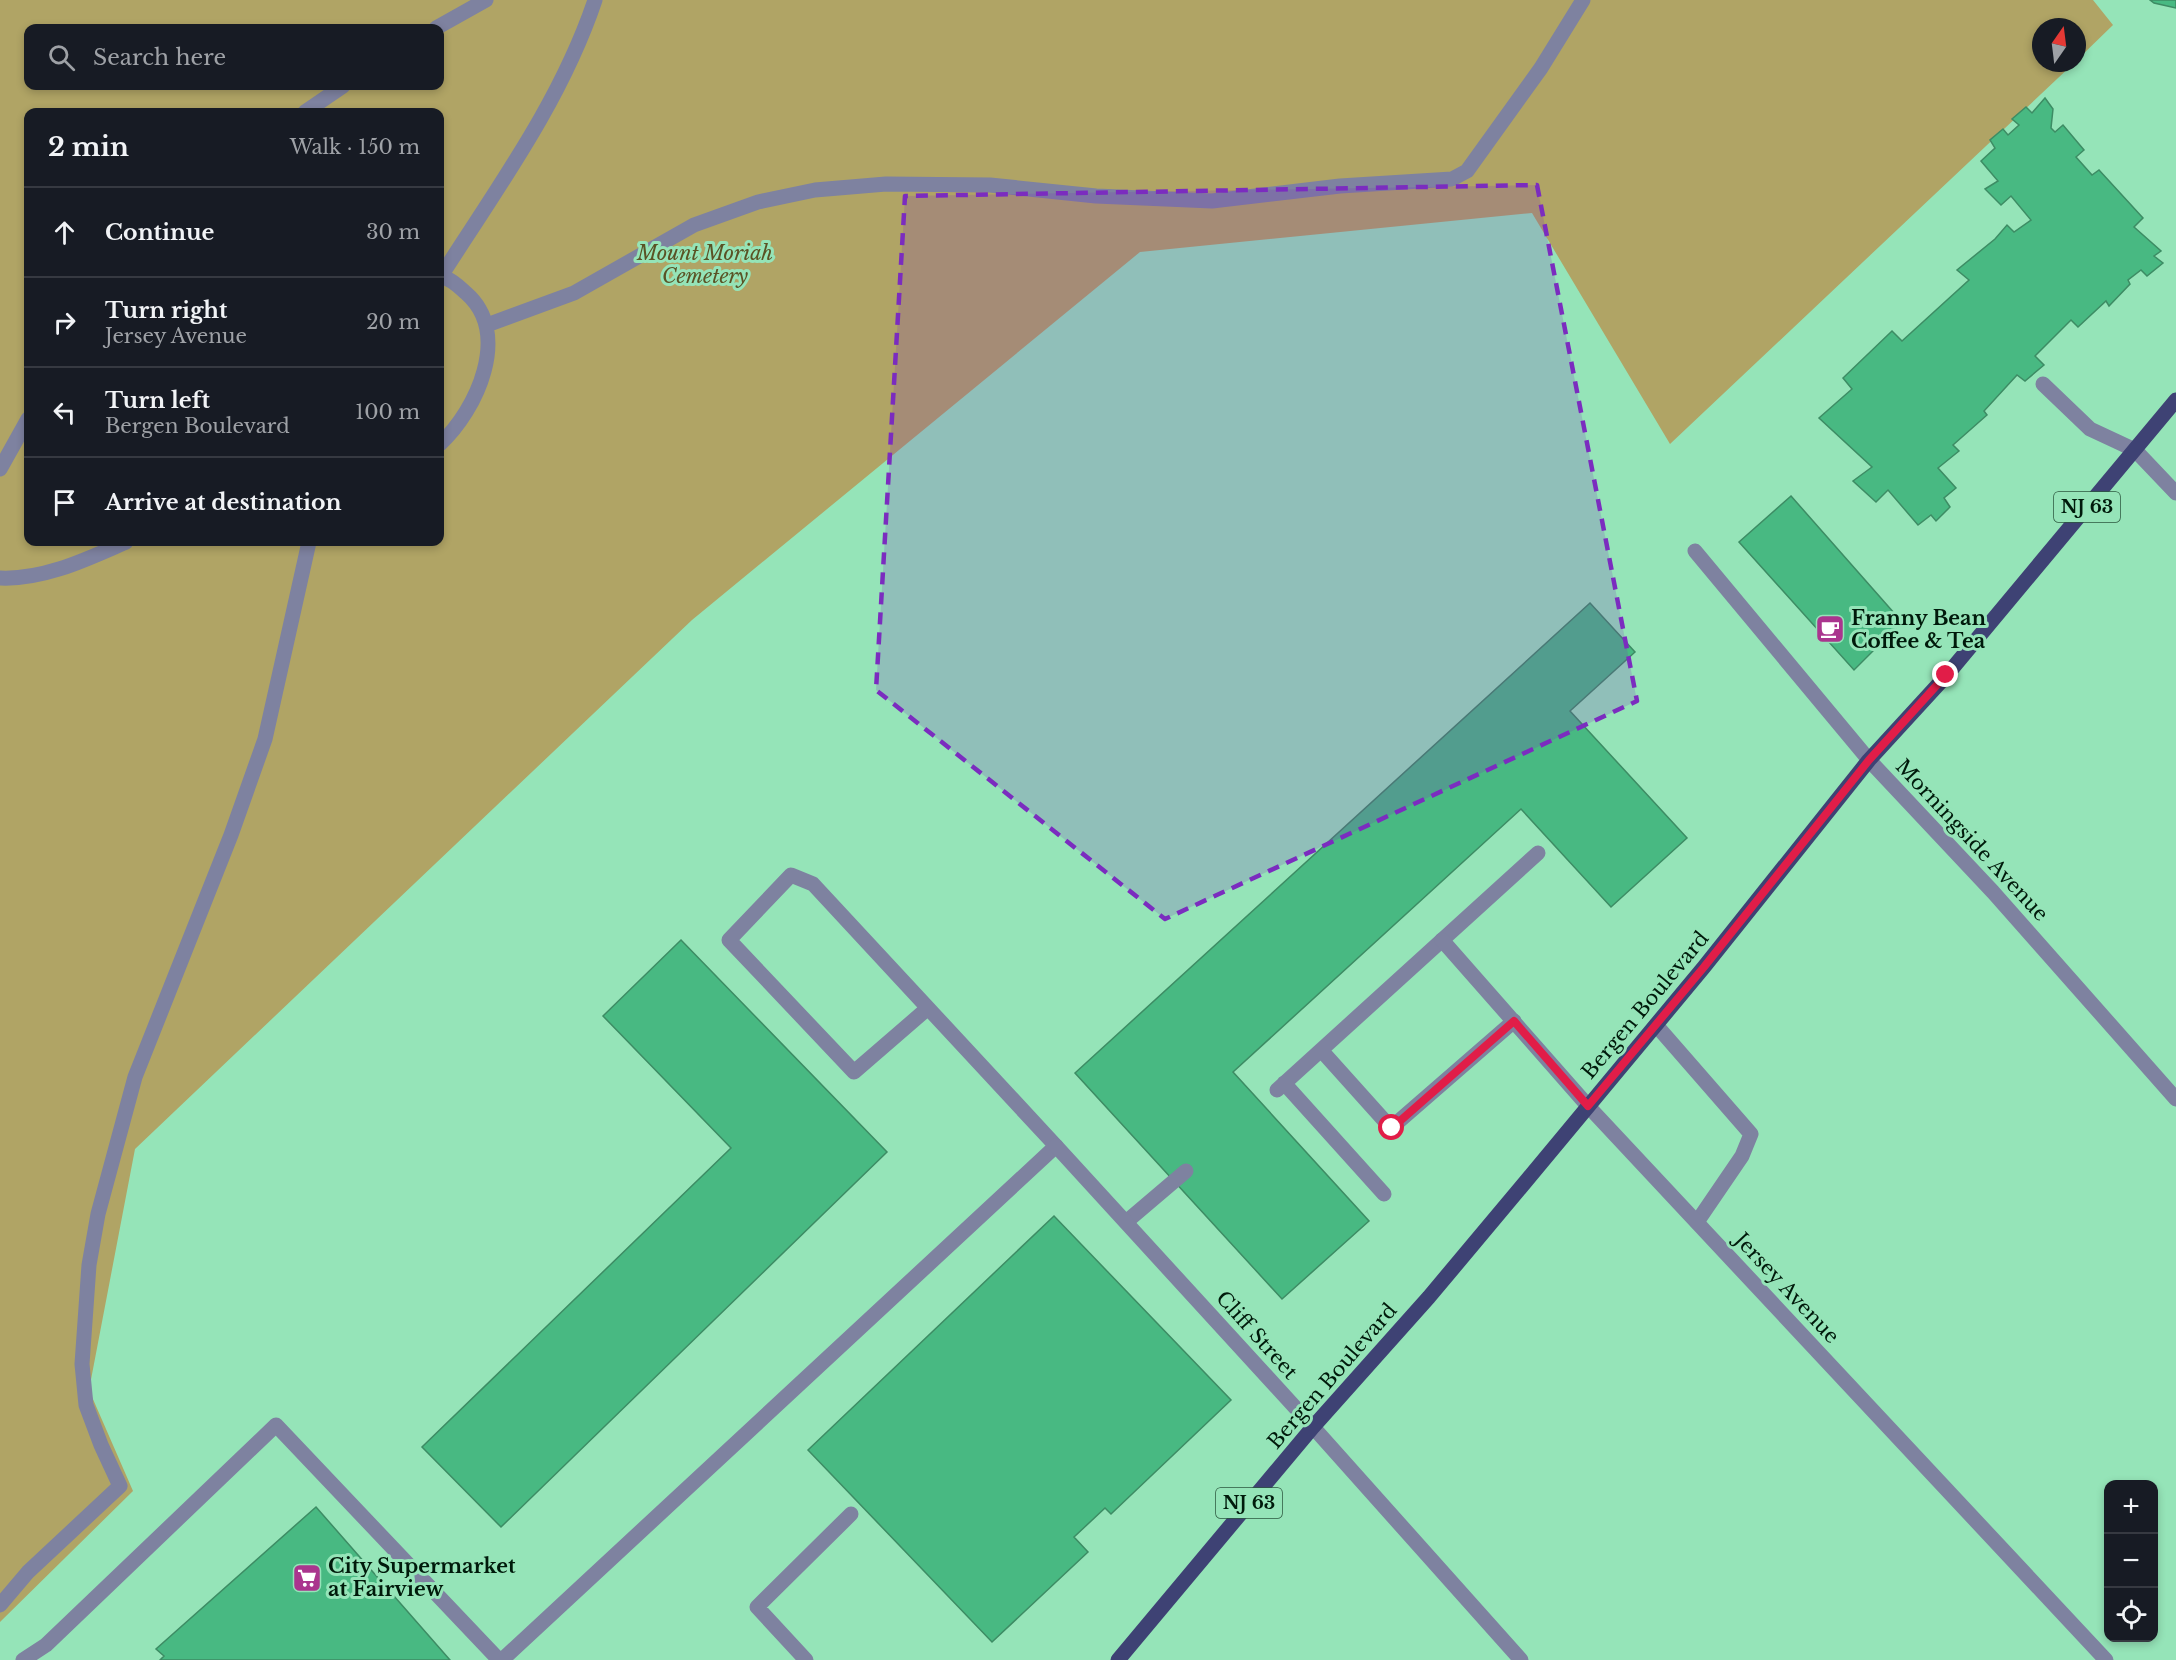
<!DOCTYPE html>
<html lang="en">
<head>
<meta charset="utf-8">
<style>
  :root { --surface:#171b24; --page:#20242c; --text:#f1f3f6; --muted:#9ea1a6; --line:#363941 }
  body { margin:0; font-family:"Libre Baskerville",serif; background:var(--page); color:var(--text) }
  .controls { position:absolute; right:18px; bottom:18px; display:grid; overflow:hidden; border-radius:12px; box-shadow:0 3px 9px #0003 }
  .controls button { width:54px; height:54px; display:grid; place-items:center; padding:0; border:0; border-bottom:2px solid var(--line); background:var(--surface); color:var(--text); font:30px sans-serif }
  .compass { position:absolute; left:2032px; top:18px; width:54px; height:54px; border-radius:50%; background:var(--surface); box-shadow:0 3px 9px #0003; rotate:14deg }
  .stop { position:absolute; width:18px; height:18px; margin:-14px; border:4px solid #e11d48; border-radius:50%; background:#fff }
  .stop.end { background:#e11d48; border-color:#fff; box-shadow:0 2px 6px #0008 }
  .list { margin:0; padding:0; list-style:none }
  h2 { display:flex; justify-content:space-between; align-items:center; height:78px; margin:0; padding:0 24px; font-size:26px }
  h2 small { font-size:20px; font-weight:400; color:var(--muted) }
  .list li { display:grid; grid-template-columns:39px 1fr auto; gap:18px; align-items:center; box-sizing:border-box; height:90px; padding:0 24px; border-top:2px solid var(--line) }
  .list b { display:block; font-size:22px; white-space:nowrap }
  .list p { margin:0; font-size:20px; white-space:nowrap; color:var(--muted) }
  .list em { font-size:20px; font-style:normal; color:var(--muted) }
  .icon { flex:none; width:33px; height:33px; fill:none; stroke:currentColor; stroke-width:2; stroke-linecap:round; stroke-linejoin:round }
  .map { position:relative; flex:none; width:2176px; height:1660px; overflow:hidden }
  .search { position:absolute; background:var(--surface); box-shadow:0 3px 9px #0003; left:24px; top:24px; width:420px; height:66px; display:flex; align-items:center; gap:15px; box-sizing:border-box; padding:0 21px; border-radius:12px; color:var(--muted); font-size:22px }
  .panel { position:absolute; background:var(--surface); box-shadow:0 3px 9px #0003; left:24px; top:108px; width:420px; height:438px; border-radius:12px }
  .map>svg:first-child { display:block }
</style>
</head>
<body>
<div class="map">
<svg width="2176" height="1660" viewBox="0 0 2176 1660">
  <rect width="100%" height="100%" fill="#95e4b8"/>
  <!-- green -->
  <path fill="#b0a465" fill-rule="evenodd" d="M0 0H2093L2113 25 2077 60V27H2041V63H2074L1670 444 1532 213 1140 252 692 620 135 1149 89 1390 133 1491 0 1622ZM28 28H440V86H28ZM28 112H440V542H28Z"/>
  <!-- building -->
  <path fill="#48b982" stroke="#3d8c64" stroke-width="1.5" d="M2150 0H2176V8L2154 3Z
    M2045 98 2053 109 2051 128 2055 132 2063 125 2084 150 2076 157 2092 175 2099 170 2143 218 2134 227 2161 251 2154 256 2163 263 2147 276 2141 270 2128 280 2130 284 2109 306 2106 301 2078 327 2071 320 2035 356 2044 365 2025 381 2017 375 1984 411 1987 415 1953 445 1959 451 1938 468 1956 488 1944 498 1950 507 1936 521 1931 515 1918 525 1888 490 1876 502 1853 481 1872 467 1819 418 1852 389 1843 378 1892 331 1902 341 1969 280 1957 270 1995 239 2007 225 2014 232 2031 220 2011 196 2001 205 1985 189 1998 181 1981 161 1995 148 1990 140 2003 129 2008 135 2019 125 2012 119 2026 107 2032 113Z
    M1791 496 1902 622 1854 670 1739 542Z
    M1590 603 1635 652 1570 711 1687 838 1611 907 1521 809 1233 1072 1369 1221 1282 1299 1075 1073Z
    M681 940 887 1152 501 1527 422 1447 731 1148 603 1016Z
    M1054 1216 1231 1400 1111 1514 1105 1508 1074 1537 1088 1552 992 1642 808 1450Z
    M316 1507 450 1660H160L164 1656 156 1649Z
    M316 1507 450 1660H160L164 1656 156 1649Z"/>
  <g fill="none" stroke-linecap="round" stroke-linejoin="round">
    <!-- lane -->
    <path stroke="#7e82a0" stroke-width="15" d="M436 28 486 0
      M305 112 343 86
      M440 276C451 279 457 285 466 293 512 333 477 410 440 444
      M441 276C498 187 561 101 595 0
      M487 325 574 293 694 225 758 202 815 190 886 184 990 185 1096 196 1212 201 1340 186 1452 179 1467 171 1541 68 1583 0
      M2043 384 2090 429 2135 450
      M0 469 28 419
      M0 578C44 580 87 559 126 542
      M1656 1025 1751 1134 1742 1156 1697 1222
      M1321 1050 1391 1128 1514 1021
      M1284 1083 1384 1194
      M1277 1090 1538 853
      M1126 1222 1186 1171
      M0 1605 28 1572 120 1486 101 1445 86 1405 82 1364 89 1265 98 1214 135 1077 231 835 265 739 309 542
      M23 1660 46 1645 276 1425 499 1660
      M502 1660 1056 1146 813 884 791 875 729 940 854 1072 928 1008
      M806 1660 757 1607 851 1514"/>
    <!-- street -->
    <path stroke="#7e82a0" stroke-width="15" d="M2135 450 2176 493
      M1695 551 1869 760 1993 892 2176 1099
      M1442 940 1588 1106 2106 1660
      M1056 1146 1313 1427 1521 1660"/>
    <!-- primary -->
    <path stroke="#3e4274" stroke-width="15" d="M1118 1660 1313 1427 1429 1297 1527 1180 1704 967 1869 760 1946 676 2176 400"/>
  </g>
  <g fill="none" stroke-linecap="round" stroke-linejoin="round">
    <!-- route -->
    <path stroke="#e11d48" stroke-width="8" d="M1392 1128 1514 1021 1588 1106 1704 967 1869 760 1946 675"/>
  </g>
  <!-- marked area -->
  <path fill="#7b2cbf" fill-opacity="0.2" stroke="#7b2cbf" stroke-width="4.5" stroke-dasharray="12 8" stroke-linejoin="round" d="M1537 185 1637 701 1165 919 876 690 905 196Z"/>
  <!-- icons -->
  <defs>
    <g id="cafe-square" transform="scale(1.5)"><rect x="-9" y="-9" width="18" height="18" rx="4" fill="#aa358e" stroke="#95e4b8"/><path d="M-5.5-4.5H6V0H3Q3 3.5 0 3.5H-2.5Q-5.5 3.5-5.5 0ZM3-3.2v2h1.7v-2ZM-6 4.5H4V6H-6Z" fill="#fff"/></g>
    <g id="supermarket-square" transform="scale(1.5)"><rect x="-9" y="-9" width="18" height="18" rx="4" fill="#aa358e" stroke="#95e4b8"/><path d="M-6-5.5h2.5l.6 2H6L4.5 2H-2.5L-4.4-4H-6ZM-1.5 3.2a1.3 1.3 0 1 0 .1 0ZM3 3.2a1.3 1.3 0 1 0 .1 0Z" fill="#fff"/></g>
  </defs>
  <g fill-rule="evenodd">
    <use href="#cafe-square" x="1830" y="629"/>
    <use href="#supermarket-square" x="307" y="1578"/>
  </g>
  <g text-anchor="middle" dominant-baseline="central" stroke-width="6" stroke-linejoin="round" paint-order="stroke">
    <!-- shield labels -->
    <g fill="#95e4b8" stroke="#2d573f" stroke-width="1.5">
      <rect x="2054" y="492" width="66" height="30" rx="4.5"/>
      <rect x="1216" y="1488" width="66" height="30" rx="4.5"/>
    </g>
    <g font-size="18" font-weight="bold" fill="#001a0b">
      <text x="2087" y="507">NJ 63</text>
      <text x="1249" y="1503">NJ 63</text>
    </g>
    <!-- park labels -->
    <g font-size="20" font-style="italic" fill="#5a5225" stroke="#95e4b8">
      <text x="705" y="253">Mount Moriah<tspan x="705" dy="23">Cemetery</tspan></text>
    </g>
    <!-- poi labels -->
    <g font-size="20" font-weight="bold" fill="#001a0b" stroke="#95e4b8" text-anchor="start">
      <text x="1851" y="618">Franny Bean<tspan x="1851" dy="23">Coffee &amp; Tea</tspan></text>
      <text x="328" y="1566">City Supermarket<tspan x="328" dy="23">at Fairview</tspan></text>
    </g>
    <!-- street labels -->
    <g font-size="20" fill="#001a0b" stroke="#95e4b8">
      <text transform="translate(1972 840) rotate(47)">Morningside Avenue</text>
      <text transform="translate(1645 1005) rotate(-50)">Bergen Boulevard</text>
      <text transform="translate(1787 1288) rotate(47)">Jersey Avenue</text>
      <text transform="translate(1257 1335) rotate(48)">Cliff Street</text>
      <text transform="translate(1332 1376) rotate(-49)">Bergen Boulevard</text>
    </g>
  </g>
</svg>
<div class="controls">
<button>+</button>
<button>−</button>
<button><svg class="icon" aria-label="locate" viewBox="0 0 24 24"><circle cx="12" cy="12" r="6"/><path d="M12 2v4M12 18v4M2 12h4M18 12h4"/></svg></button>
</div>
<svg class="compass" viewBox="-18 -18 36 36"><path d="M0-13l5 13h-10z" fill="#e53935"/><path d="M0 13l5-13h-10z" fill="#9ea1a6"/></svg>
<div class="stop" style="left:1392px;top:1128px"></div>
<div class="stop end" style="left:1946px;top:675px"></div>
<div class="search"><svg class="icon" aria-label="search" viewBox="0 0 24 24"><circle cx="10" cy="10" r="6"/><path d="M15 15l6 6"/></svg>Search here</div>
<section class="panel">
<h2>2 min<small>Walk · 150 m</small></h2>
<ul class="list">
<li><svg class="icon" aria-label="ahead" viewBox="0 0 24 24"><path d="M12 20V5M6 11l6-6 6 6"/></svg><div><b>Continue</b></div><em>30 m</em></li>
<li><svg class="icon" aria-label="right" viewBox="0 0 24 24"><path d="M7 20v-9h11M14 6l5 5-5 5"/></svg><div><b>Turn right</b><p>Jersey Avenue</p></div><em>20 m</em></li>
<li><svg class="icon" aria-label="left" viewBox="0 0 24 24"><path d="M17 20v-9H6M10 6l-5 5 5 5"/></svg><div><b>Turn left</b><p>Bergen Boulevard</p></div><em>100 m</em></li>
<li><svg class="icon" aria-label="arrive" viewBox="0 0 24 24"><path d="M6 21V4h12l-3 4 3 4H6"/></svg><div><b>Arrive at destination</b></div></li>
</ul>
</section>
</div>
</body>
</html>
